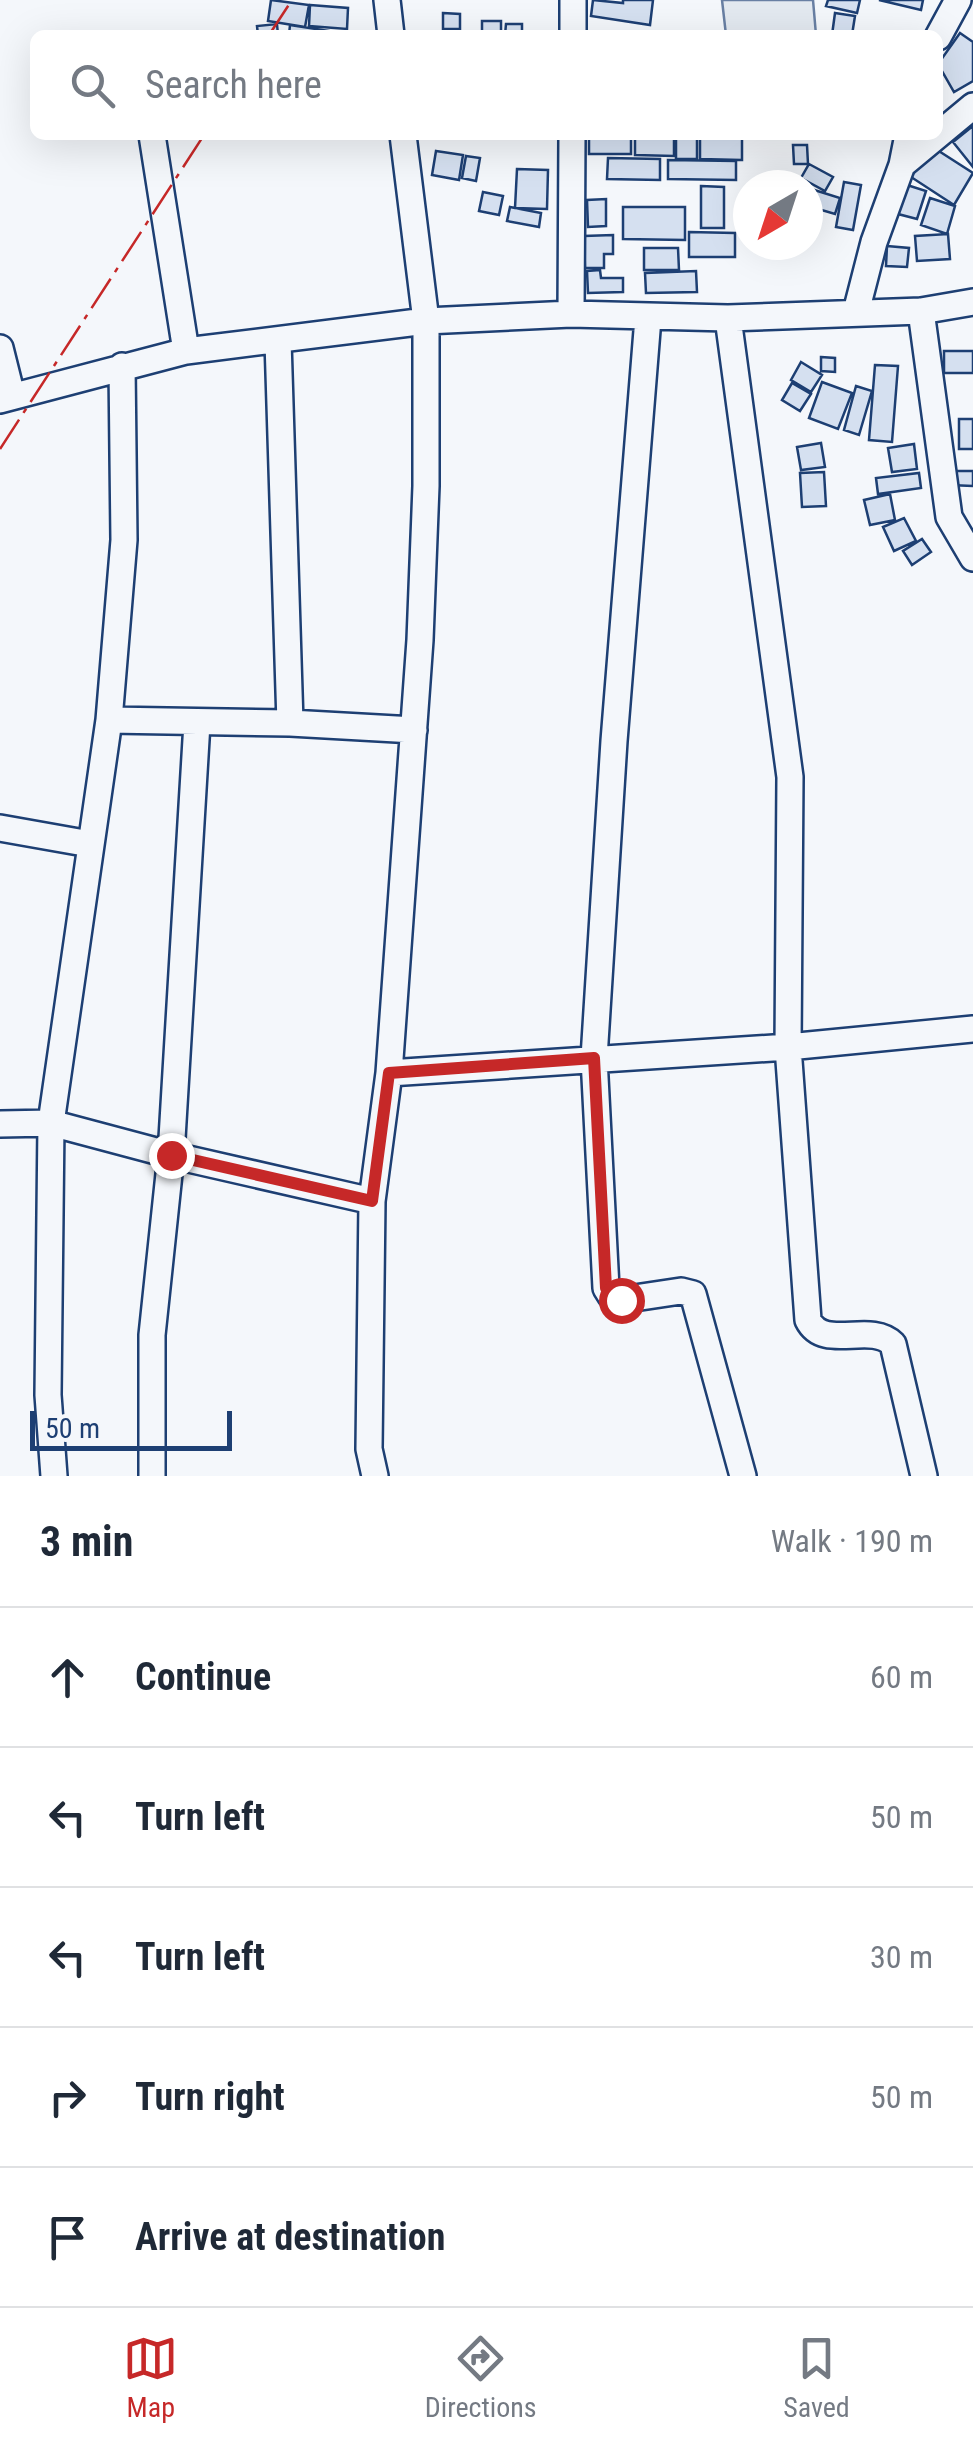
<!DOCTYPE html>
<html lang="en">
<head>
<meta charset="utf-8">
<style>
  :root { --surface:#fff; --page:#f2f2f3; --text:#1f2937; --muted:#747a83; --line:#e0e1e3; --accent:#c62828 }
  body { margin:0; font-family:"Roboto Condensed",sans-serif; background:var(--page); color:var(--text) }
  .compass { position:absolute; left:733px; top:170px; width:90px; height:90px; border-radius:50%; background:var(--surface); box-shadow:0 10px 40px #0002; rotate:219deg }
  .scale { position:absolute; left:30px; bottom:25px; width:202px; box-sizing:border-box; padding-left:10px; border:5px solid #1d3f73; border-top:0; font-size:28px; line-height:35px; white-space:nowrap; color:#1d3f73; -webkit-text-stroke:8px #f4f7fb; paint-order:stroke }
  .stop { position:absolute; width:30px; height:30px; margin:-22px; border:8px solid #c62828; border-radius:50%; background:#fff }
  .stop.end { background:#c62828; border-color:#fff; box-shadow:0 2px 10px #0008 }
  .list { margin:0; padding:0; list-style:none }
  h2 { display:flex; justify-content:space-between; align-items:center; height:130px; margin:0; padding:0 40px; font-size:42px }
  h2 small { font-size:32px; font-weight:400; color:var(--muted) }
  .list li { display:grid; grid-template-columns:65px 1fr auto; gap:30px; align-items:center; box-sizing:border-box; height:140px; padding:0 40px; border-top:2px solid var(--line) }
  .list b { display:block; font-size:38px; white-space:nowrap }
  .list em { font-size:32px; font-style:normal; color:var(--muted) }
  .icon { flex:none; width:55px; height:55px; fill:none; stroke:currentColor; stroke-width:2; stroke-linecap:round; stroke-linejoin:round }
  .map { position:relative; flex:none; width:973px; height:1476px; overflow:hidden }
  .search { position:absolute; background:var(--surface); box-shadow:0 10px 40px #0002; left:30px; right:30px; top:30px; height:110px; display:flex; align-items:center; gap:25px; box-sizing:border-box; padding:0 35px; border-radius:15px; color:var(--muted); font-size:38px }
  .sheet { height:830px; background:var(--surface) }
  nav { display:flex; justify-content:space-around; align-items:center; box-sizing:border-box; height:140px; border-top:2px solid var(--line); background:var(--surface); font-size:28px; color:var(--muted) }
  nav a { display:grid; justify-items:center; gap:5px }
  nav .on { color:var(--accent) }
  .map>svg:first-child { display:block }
</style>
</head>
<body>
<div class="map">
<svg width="973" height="1476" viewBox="0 0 973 1476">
  <rect width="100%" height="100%" fill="#f4f7fb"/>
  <!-- green -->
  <path fill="#e3e9f0" stroke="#687fa3" stroke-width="2.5" d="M722 0H813L816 35H726Z"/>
  <!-- building -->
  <path fill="#d5e0f0" stroke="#1d3f73" stroke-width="2.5" d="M271 0 309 5 305 27 268 21Z
    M593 0 623 3V0H653L650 25 591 16Z
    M828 0H860L857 13 826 6Z
    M879 0H923L921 10Z
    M310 5 348 8 347 29 309 26Z
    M443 13 460 14V29H443Z
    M835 13 855 16 852 35H832Z
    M482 21H501V35H482Z
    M277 24 278 35H258L257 26Z
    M506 24H522V35H505Z
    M290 25 329 31 328 35H289Z
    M960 33 973 42V81L954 92 938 64Z
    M973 126V167L953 142Z
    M589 135H631V154H589Z
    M635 135H674V156L635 155Z
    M676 135H697V159H676Z
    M700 135H742V160L700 159Z
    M793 145H807L808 164H794Z
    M931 146 973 173 954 205 911 177Z
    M436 151 463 155 459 180 432 175Z
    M466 156 480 158 476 181 462 178Z
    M608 158 660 159V180L607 179Z
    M668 160 736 161V180L668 179Z
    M809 164 833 177 825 191 801 178Z
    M517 169 548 170 547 209 515 208Z
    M844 182 861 185 853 230 836 227Z
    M907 185 926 191 917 219 898 214Z
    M701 186 724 187V228H701Z
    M808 188 840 198 835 214 808 206Z
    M483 192 503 196 499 215 479 211Z
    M930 198 955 206 947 234 921 225Z
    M606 199V226L588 227 587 200Z
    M510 207 541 213 539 227 507 221Z
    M623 207H685V240L623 239Z
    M689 232 735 233V257H689Z
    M948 234 950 259 917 261 915 236Z
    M613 235V254H604V268H585L584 236Z
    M887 246 909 248 907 267 886 266Z
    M644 248H678L679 270H644Z
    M600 270 601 278H623V292L588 293 587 271Z
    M696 271 697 292 646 293 645 273Z
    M944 351H973V373H944Z
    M821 357 835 358V372L821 371Z
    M801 362 822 375 811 392 791 380Z
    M875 365 898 366 892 442 869 440Z
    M822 382 852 393 838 429 809 418Z
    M792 383 811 394 800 411 782 400Z
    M856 386 872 391 859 435 844 430Z
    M959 419H973V449H959Z
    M821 443 825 467 801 470 797 447Z
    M914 444 917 469 892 472 888 448Z
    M950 471H973V486L950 485Z
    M824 472 826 506 802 507 800 473Z
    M919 473 921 488 878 494 876 478Z
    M890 494 895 520 870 525 864 500Z
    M904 518 916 541 894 551 883 527Z
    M922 539 931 552 912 565 903 551Z"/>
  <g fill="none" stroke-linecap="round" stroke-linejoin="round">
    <!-- minor casing -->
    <g stroke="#1d3f73" stroke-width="30">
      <path id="minor" d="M387 0 391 35
        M573 35V0
        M938 37 958 0
        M152 135 186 351
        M902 165 973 106
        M921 311 949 517 973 558
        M856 312 874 242 902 165 908 135
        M571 314 572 135
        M648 318 614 741 594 1058 606 1288 611 1296 621 1300 681 1291 693 1294 743 1476
        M278 341 290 723
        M0 348 12 396
        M0 400 186 351 426 321 571 314 728 318 921 311 973 302
        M109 720 290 723 414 730
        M0 828 90 844
        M389 1073 788 1047 790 777 728 318
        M0 1124 51 1123 171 1155 372 1201
        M54 1476 48 1395 51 1123 109 720 124 540 122 366
        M152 1476V1335L171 1155 197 723
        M375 1476 369 1449 372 1201 389 1073 420 640 426 486V321L403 135
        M924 1476 893 1344C870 1321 824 1352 808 1320L788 1047 973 1029"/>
    </g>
    <!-- minor -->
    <use href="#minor" stroke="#f4f7fb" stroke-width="25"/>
    <!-- power -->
    <path stroke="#c62828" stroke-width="2.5" stroke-dasharray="35 8 5 8" stroke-linecap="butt" d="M269 35 292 0
      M0 449 204 135"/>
  </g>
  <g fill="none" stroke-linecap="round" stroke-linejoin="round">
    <!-- route -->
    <path stroke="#c62828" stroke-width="12" d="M171 1155 372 1201 389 1073 594 1058 606 1288 612 1296 621 1300"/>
  </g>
</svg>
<svg class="compass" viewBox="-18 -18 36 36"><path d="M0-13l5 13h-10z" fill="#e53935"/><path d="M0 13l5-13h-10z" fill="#747a83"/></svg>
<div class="scale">50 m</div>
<div class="stop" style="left:621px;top:1300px"></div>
<div class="stop end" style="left:171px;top:1155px"></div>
<div class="search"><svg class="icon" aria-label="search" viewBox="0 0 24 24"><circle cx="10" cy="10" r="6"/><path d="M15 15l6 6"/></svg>Search here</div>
</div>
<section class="sheet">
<h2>3 min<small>Walk · 190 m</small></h2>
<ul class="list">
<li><svg class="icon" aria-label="ahead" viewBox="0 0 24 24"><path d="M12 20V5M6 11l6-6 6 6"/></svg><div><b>Continue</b></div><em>60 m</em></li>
<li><svg class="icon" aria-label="left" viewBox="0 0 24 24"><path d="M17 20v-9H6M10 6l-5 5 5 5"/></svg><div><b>Turn left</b></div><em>50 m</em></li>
<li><svg class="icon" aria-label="left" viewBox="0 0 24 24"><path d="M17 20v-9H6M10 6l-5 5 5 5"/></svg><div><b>Turn left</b></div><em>30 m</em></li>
<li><svg class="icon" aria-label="right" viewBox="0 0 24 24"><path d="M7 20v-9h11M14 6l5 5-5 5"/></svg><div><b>Turn right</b></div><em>50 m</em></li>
<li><svg class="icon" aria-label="arrive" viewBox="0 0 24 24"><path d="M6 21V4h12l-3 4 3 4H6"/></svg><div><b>Arrive at destination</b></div></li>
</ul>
</section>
<nav>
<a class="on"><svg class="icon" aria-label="map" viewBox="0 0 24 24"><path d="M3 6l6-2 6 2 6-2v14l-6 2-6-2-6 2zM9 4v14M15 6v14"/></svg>Map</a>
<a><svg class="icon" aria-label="directions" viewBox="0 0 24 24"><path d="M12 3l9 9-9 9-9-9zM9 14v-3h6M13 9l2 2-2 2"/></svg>Directions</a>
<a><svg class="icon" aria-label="saved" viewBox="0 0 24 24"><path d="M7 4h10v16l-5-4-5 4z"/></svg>Saved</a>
</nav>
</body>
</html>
